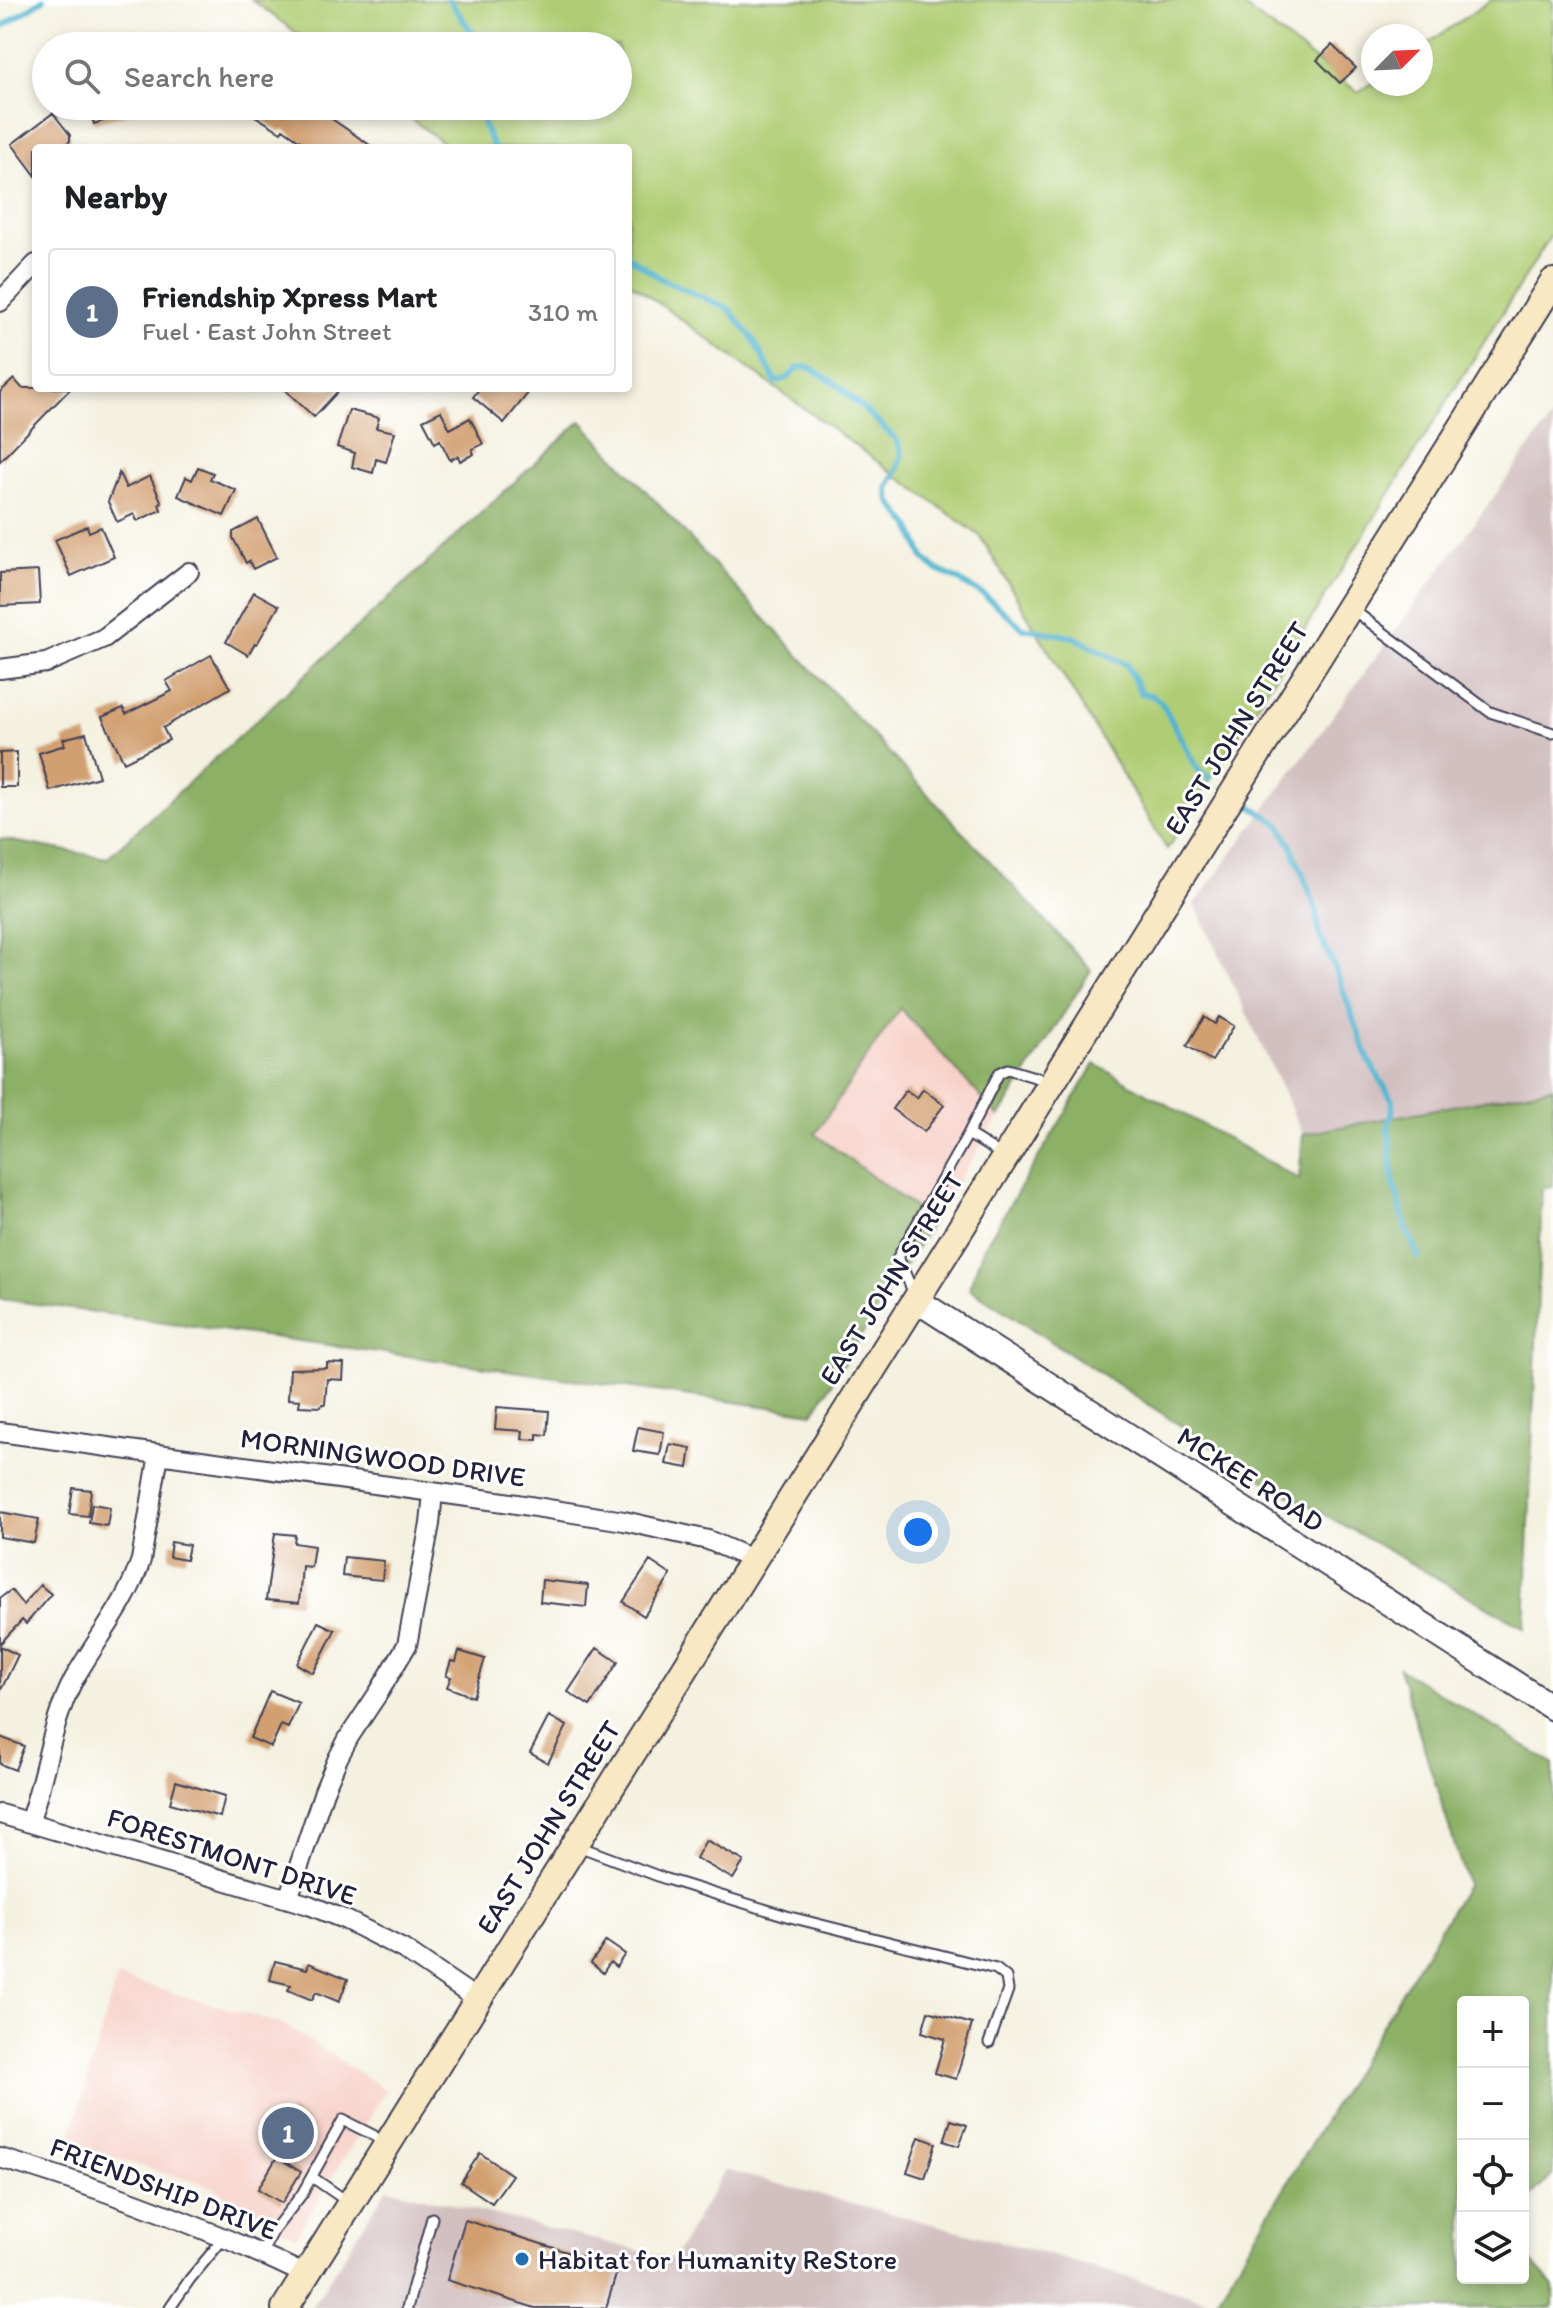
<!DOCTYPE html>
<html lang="en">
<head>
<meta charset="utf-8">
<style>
  :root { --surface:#fff; --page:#f2f2f2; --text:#202124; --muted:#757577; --line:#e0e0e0; --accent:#0b8043 }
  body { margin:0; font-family:Itim,sans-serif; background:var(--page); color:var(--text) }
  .controls { position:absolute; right:24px; bottom:24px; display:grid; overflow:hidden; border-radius:8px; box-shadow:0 4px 12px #0003 }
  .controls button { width:72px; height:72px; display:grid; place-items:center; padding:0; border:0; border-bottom:2px solid var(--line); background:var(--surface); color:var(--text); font:40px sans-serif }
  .compass { position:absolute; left:1361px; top:24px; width:72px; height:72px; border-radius:50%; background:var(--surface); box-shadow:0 4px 12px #0003; rotate:66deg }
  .you { position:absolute; left:918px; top:1532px; width:28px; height:28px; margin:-20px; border:6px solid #fff; border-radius:50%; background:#1a73e8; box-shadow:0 0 0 12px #1a73e833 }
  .badge { display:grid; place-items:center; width:52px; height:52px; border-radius:50%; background:var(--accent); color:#fff; font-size:26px; font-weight:700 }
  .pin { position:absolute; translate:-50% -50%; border:4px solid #fff; box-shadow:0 2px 8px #0006 }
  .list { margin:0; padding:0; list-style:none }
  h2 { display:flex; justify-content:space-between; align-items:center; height:104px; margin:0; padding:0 32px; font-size:34px }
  h2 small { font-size:26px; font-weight:400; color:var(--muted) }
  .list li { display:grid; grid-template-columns:52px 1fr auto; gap:24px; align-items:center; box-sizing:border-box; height:128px; margin:0 16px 16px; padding:0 16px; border:2px solid var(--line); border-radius:8px }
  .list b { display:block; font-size:30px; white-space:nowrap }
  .list p { margin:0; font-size:26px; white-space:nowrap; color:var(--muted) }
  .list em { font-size:26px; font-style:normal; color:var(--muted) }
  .icon { flex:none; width:44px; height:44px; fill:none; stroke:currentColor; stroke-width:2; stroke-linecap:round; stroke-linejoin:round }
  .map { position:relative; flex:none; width:1553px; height:2308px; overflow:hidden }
  .search { position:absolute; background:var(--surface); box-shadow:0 4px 12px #0003; left:32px; top:32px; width:600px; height:88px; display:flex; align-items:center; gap:20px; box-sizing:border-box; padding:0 28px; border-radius:44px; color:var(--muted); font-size:30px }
  .panel { position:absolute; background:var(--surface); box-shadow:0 4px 12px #0003; left:32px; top:144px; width:600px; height:248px; border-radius:8px }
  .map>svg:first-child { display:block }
</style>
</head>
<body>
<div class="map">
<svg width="1553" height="2308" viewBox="0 0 1553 2308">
  <rect width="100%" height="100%" fill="#fff"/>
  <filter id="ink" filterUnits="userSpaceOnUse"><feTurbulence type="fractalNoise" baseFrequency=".0125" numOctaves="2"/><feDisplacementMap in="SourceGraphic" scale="16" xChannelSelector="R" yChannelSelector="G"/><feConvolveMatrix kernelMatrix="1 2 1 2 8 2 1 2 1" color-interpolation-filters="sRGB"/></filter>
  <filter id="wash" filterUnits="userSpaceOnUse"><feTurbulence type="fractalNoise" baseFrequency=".006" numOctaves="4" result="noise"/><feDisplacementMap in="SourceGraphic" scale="32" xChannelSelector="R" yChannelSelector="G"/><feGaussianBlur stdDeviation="1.8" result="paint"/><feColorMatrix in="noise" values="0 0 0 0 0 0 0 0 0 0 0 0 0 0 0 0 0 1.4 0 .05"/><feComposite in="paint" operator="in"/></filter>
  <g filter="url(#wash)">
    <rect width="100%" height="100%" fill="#f4f1e0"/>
    <!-- built -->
    <path fill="#f7d1c8" d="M899 1008 999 1117 933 1221 814 1134Z
      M117 1977 285 2025 386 2090 295 2237 211 2186 68 2145Z"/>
    <!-- industrial -->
    <path fill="#d2bfc0" d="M1553 416V1088L1303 1134 1195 904Z
      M725 2170 1013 2245 1215 2302 1212 2308H311L387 2188 673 2259Z"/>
    <!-- green -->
    <path fill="#b0cd74" stroke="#697858" stroke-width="2" d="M252 0H1235L1358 92 1373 82V84H1421V48L1491 0H1553V232L1167 849 980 536 628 281V148H450L394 106H618V46H314Z"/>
    <!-- forest -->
    <path fill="#8cb066" stroke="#576950" stroke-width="2" d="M581 421 1091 970 999 1117 900 1008 815 1134 933 1221 813 1413 0 1299V839L107 858Z
      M1095 1064 1299 1179 1303 1134 1553 1087V1187L1542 1189 1525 1628 1269 1483 969 1288 983 1249Z
      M1399 1668 1553 1764V2175L1523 2204V2002H1463V2278H1523V2253L1553 2285V2308H1212L1467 1884Z"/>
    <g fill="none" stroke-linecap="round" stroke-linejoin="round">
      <!-- stream -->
      <path stroke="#50b4cf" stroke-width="6" d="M449 0 482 46
        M0 28 43 0
        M484 106 483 124 494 148
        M628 256 661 279 729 309 753 339 776 382 788 378 799 367 811 368 836 384 896 439 902 454 897 471 888 487 890 501 910 526 924 558 935 569 953 577 984 595 1023 628 1074 637 1127 665 1141 693 1153 696 1162 703 1199 771 1210 778
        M1251 806 1279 824 1292 847 1314 903 1320 937 1336 971 1369 1061 1393 1101 1392 1114 1388 1124 1393 1180 1406 1229 1419 1257"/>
    </g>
    <g id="blocks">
      <!-- building -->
      <path fill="#d29f70" d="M1332 45 1356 68 1340 83 1317 60Z
        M88 106H139V110L94 124Z
        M239 106H313L374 148H310L283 129 281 132Z
        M53 113 70 135V141L61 148H36V176L12 144Z
        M14 379 22 388H71L0 461V392Z
        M283 388H341L314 417Z
        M480 388H532L504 423 473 397Z
        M349 410 379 418 376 428 395 432 386 462 376 459 373 473 352 467 355 453 337 447Z
        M441 411 450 429 470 418 483 444 472 449 474 454 460 461 458 456 450 460 440 440 435 443 423 420Z
        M198 467 213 473 210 479 236 490 224 516 178 496 186 477 192 480Z
        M119 473 126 488 150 476 162 503 159 504 161 510 137 521 134 514 117 522 108 502Z
        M258 519 277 557 253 569 249 561 246 563 233 538V532Z
        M87 526 89 532 101 527 114 557 71 576 55 540Z
        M38 571 40 604 0 606V573Z
        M254 592 279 606 257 644 255 643 248 655 226 642Z
        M211 655 230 688 163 728 169 740 124 762 102 717 123 708 126 714 172 691 166 681Z
        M86 733 99 777 50 791 39 753 65 745 63 739Z
        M17 752V787H0V753Z
        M1204 1017 1215 1024 1219 1017 1234 1026 1212 1061 1187 1046Z
        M923 1089 944 1105 924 1132 892 1109 906 1090 917 1098Z
        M327 1363 344 1364 343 1380 327 1379 325 1404H322L321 1407 299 1406 300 1400 288 1399 290 1369 327 1368Z
        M497 1407 549 1411 547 1435 537 1434V1440L522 1439 523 1431 495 1429Z
        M638 1427 664 1432 660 1455 633 1451Z
        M670 1444 691 1448 688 1468 666 1464Z
        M73 1488 91 1490 88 1516 69 1514Z
        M92 1504 110 1507 107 1526 89 1523Z
        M0 1512 39 1519 34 1543 0 1537Z
        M275 1533 295 1535 294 1543 314 1546 311 1567 302 1566 299 1603 266 1600Z
        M171 1542 189 1545 186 1560 169 1557Z
        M344 1557 384 1561 382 1580 342 1576Z
        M650 1561 671 1575 644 1616 623 1602Z
        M542 1580 588 1585 586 1607 540 1602Z
        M40 1585 51 1594 26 1624 22 1620 0 1644V1598L11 1590 23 1605Z
        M318 1622 335 1630 313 1673 297 1664Z
        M0 1646 18 1655 0 1692Z
        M597 1648 618 1662 590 1706 568 1692Z
        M459 1651 485 1659 473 1697 447 1687 451 1677 446 1676 451 1661 456 1662Z
        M270 1691 299 1703 288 1728 281 1725 271 1747 250 1738Z
        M549 1716 567 1726 548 1763 530 1753Z
        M0 1737 24 1746 15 1770 0 1764Z
        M176 1781 225 1796 220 1817 170 1803Z
        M706 1840 744 1861 733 1879 696 1858Z
        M606 1941 625 1954 616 1967 610 1962 603 1973 591 1963Z
        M275 1961 307 1969 309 1963 348 1979 339 2002 316 1992 312 2000 288 1990 291 1985 270 1980Z
        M928 2011 972 2024 956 2079 935 2073 945 2039 922 2032Z
        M290 2111 307 2121 287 2155 270 2145Z
        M951 2120 967 2125 959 2146 944 2141Z
        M919 2137 936 2143 925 2178 907 2172Z
        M480 2153 512 2175 492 2203 461 2182Z
        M277 2157 301 2172 282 2203 258 2189Z
        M465 2220 618 2268 606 2308H535L447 2280Z"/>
    </g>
  </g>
  <g filter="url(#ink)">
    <use href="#blocks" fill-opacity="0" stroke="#424154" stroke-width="2"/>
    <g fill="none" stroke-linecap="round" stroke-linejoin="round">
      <!-- service casing -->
      <g stroke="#424154" stroke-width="13">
        <path id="service" d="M1352 609 1490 712 1553 733
          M968 1134 999 1073 1008 1069 1048 1081
          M914 1294 898 1257 968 1134 1004 1156
          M578 1846 666 1879 790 1917 996 1969 1006 1977 1008 1990 989 2043
          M312 2177 348 2202
          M261 2254 274 2230 302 2194 343 2120 373 2135 384 2144
          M170 2308 190 2279 224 2238
          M407 2308 432 2218"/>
      </g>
      <!-- minor casing -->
      <g stroke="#424154" stroke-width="22">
        <path id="minor" d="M0 302 36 264
          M0 669 46 663 104 638 189 572
          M0 1432 504 1502 624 1521 708 1540 754 1560
          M0 1814 309 1905 346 1920 403 1949 478 2000
          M29 1822C46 1776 51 1722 74 1679 97 1638 127 1604 141 1560L159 1454
          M288 1899 324 1791 338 1758 349 1737 379 1692 407 1645 430 1524 433 1492
          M0 2158C105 2189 208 2228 306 2275"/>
      </g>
      <!-- tertiary casing -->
      <g stroke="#424154" stroke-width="28">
        <path id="tertiary" d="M916 1300 1553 1708"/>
      </g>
      <!-- secondary casing -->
      <g stroke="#424154" stroke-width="30">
        <path id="secondary" d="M285 2308 1553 282"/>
      </g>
      <!-- service -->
      <use href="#service" stroke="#fff" stroke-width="9"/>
      <!-- minor -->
      <use href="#minor" stroke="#fff" stroke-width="18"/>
      <!-- tertiary -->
      <use href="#tertiary" stroke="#fff" stroke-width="24"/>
      <!-- secondary -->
      <use href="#secondary" stroke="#f8e8c3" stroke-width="26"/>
    </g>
  </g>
  <!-- markers -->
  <circle fill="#1f6fb2" stroke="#fff" stroke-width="3" cx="522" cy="2259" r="8"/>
  <g text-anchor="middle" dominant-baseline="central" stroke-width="6" stroke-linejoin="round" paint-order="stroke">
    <!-- street labels -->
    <g font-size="28" fill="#22223b" stroke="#fff">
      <text transform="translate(1236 728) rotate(-58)">EAST JOHN STREET</text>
      <text transform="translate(891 1278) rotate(-58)">EAST JOHN STREET</text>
      <text transform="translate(383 1457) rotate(8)">MORNINGWOOD DRIVE</text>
      <text transform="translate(1251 1479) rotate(33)">MCKEE ROAD</text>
      <text transform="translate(548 1827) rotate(-58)">EAST JOHN STREET</text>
      <text transform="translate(232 1856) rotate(18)">FORESTMONT DRIVE</text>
      <text transform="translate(164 2188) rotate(21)">FRIENDSHIP DRIVE</text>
    </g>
    <!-- poi labels -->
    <g font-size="28" fill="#22223b" stroke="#fff" text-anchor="start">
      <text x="538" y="2259">Habitat for Humanity ReStore</text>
    </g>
  </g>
</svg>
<div class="controls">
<button>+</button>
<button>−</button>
<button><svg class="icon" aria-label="locate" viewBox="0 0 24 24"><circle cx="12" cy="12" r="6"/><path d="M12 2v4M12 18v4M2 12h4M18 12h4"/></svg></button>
<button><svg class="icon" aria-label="layers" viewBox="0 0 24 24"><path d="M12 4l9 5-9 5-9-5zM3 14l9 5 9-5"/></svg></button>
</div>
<svg class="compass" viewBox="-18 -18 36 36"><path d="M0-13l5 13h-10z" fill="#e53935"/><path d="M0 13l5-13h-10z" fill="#757577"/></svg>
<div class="you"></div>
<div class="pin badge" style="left:288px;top:2133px;background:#5c6f8a">1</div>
<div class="search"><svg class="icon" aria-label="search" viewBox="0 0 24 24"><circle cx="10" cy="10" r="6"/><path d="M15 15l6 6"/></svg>Search here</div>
<section class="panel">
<h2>Nearby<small></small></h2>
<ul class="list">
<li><span class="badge" style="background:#5c6f8a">1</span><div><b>Friendship Xpress Mart</b><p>Fuel · East John Street</p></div><em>310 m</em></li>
</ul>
</section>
</div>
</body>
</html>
